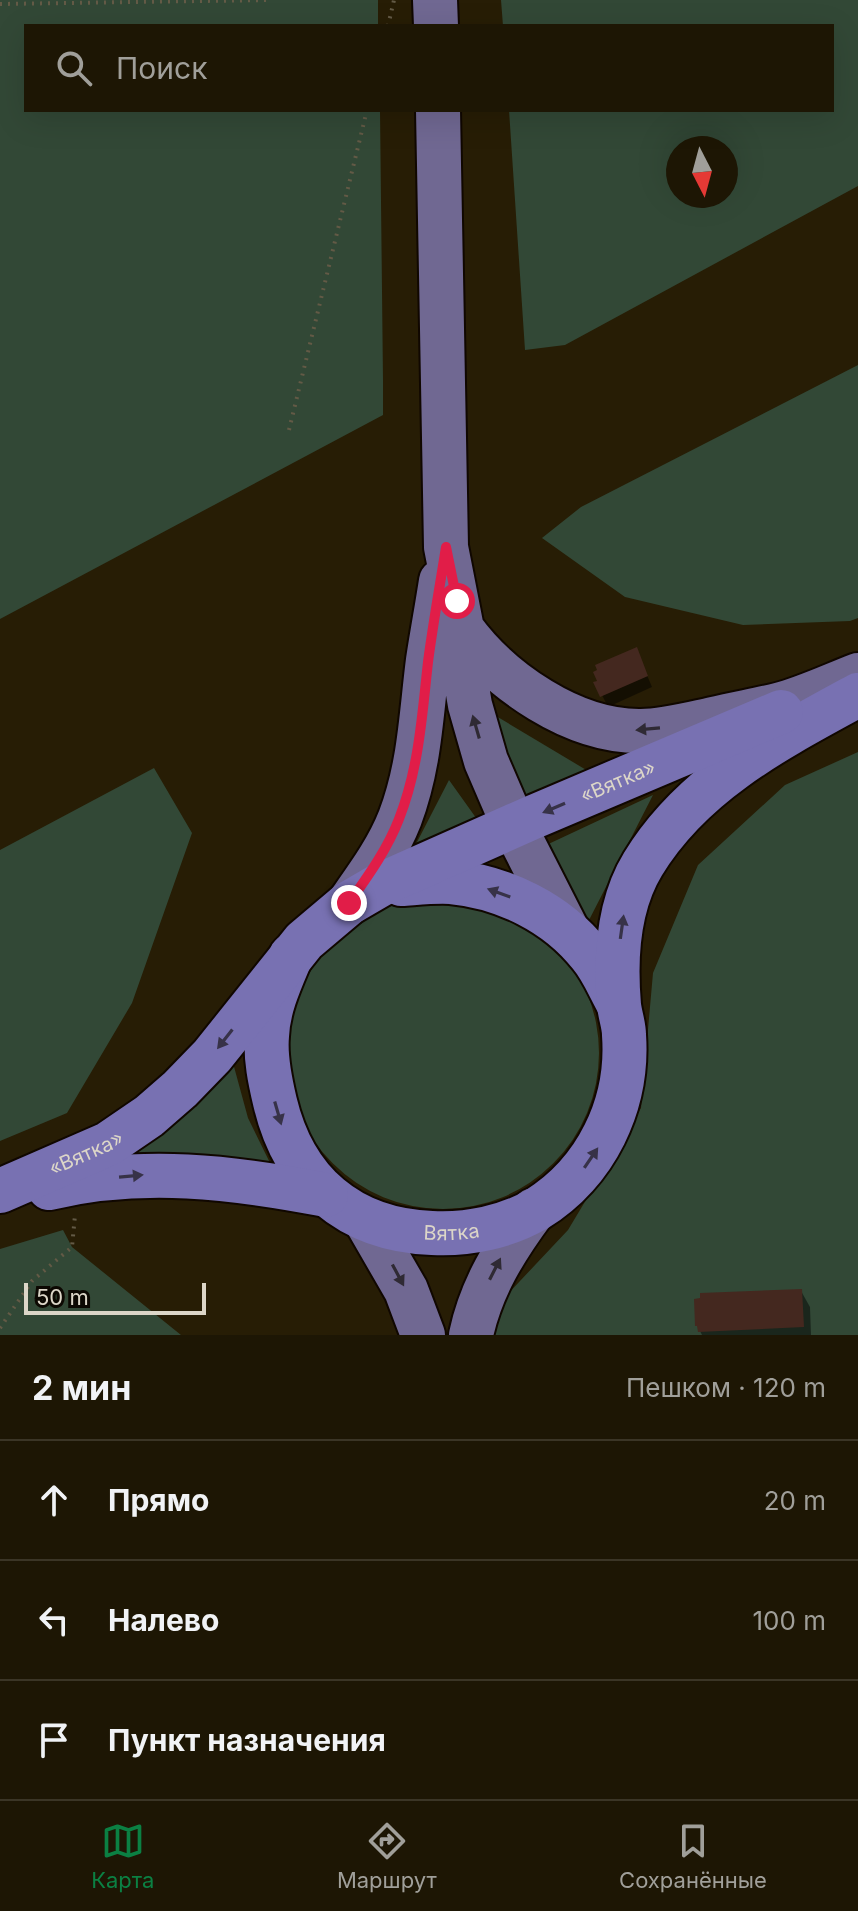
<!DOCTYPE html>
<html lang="ru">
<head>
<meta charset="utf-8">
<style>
  :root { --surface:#1d1604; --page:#2a2313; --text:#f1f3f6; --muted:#a09f9a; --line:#3b3526; --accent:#0b8043 }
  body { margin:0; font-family:Inter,sans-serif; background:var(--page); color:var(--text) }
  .compass { position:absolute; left:666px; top:136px; width:72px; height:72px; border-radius:50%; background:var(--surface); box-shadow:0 8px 32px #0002; rotate:174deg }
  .scale { position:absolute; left:24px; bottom:20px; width:182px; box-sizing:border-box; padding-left:8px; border:4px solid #dcd6c8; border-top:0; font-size:22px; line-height:28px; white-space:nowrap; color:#dcd6c8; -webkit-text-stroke:6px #0c0802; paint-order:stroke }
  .stop { position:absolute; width:24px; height:24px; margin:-18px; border:6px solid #e11d48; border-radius:50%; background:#fff }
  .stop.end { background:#e11d48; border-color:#fff; box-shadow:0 2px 8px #0008 }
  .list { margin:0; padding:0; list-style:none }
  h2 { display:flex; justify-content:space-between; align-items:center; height:104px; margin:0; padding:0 32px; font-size:34px }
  h2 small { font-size:26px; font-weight:400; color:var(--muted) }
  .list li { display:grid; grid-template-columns:52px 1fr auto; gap:24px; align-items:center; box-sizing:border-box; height:120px; padding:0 32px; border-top:2px solid var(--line) }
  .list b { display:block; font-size:30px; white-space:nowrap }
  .list em { font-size:26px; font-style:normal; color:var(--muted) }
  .icon { flex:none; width:44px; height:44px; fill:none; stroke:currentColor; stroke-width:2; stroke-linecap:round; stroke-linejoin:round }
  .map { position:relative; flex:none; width:858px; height:1335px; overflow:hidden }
  .search { position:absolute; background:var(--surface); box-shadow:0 8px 32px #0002; left:24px; right:24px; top:24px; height:88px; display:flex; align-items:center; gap:20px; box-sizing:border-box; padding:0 28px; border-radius:0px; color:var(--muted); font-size:30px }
  .sheet { height:464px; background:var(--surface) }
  nav { display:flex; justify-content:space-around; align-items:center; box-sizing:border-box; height:112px; border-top:2px solid var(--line); background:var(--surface); font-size:22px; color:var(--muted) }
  nav a { display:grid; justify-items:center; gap:4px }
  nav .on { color:var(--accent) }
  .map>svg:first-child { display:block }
</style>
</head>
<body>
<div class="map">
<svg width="858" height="1335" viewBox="0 0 858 1335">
  <rect width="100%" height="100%" fill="#271d05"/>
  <!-- green -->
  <path fill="#324836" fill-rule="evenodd" d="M0 0H378V26H26V110H380L383 380V415L0 619Z
    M501 0H858V186L565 345 525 350 509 110H832V26H503ZM678 148H726V196H678Z
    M858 365V618L850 621 743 625 625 597 542 538 581 507Z
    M496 716 603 780 525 806Z
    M858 752V1335H483L488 1315 568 1230 641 1108 653 973 698 865 785 785Z
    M154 768 192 833 132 1003 67 1113 0 1141V850Z
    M449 780 479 822 416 844Z
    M653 795 587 924 542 847Z
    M287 1053a156 156 0 1 1 312 0a156 156 0 1 1-312 0Z
    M230 1052 248 1118 273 1169 120 1157Z
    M63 1230 72 1247 181 1335H0V1249Z"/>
  <!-- shadow -->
  <path fill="#0007" d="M636 649 652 687 608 707 596 683Z
    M801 1291 810 1307 811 1335H702L700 1331Z"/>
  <!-- building -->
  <path fill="#44281f" d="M637 647 648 676 600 697 593 682 597 681 593 672 597 670 595 665Z
    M802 1289 804 1327 698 1332 697 1326H695L694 1299 700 1298V1293Z"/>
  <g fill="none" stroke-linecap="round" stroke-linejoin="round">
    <!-- primary casing -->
    <g stroke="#100700" stroke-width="48">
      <path id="primary" d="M435 0 436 26
        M438 110 446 547 462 629 463 664 470 705 486 761 514 826 567 930
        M462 629C500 681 573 732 641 731 664 731 690 724 713 719 734 714 757 710 778 705 805 698 832 685 858 675
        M349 903C368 876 388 849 400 818 420 765 421 715 428 660 432 634 437 607 441 581
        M365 1219 406 1290 423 1335
        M471 1335C481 1288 505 1249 534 1210"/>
    </g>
    <!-- trunk casing -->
    <g stroke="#100700" stroke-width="48">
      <g id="trunk">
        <path d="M401 884C417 883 435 881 451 882 504 887 557 913 590 955 602 969 609 987 618 1003"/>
        <path id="s1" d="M291 956C280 982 268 1008 267 1036 265 1058 270 1081 275 1102 294 1182 349 1230 432 1233 467 1235 507 1227 537 1209 596 1172 629 1105 624 1035 624 1025 620 1015 619 1005 615 958 618 905 643 864 692 783 777 739 858 695"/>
        <path d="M49 1188C142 1166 233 1177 326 1195"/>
        <path id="s2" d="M0 1191 108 1144 149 1116 180 1089 212 1056 304 941 349 903 380 885 531 818 781 712"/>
      </g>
    </g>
    <!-- path -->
    <path stroke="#635a46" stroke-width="4" stroke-dasharray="2 6" stroke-linecap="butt" d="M0 4 268 0
      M388 26 394 0
      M289 430 367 110
      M0 1328 32 1281 72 1247 75 1215"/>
    <!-- primary -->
    <use href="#primary" stroke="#706892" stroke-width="44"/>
    <!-- trunk -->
    <use href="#trunk" stroke="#7871b2" stroke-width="44"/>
  </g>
  <!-- one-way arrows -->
  <defs><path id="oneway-solid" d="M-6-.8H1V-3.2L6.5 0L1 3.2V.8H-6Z" transform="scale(2)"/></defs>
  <g fill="#2f2a34">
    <use href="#oneway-solid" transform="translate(476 727) rotate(-106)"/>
    <use href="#oneway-solid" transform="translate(648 729) rotate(175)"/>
    <use href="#oneway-solid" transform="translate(495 1269) rotate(-63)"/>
    <use href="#oneway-solid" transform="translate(398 1275) rotate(62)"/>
  </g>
  <g fill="#373248">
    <use href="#oneway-solid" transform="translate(554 808) rotate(157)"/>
    <use href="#oneway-solid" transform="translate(499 893) rotate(-160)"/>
    <use href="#oneway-solid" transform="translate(622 927) rotate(-82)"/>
    <use href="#oneway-solid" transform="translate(225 1039) rotate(128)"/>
    <use href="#oneway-solid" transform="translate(278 1113) rotate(74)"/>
    <use href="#oneway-solid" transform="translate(591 1158) rotate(-56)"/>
    <use href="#oneway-solid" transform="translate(131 1176) rotate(-5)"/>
  </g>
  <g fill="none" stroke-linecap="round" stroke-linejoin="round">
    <!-- route -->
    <path stroke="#e11d48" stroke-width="10" d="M349 903C368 876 387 850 399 819 419 768 422 716 428 662 433 624 440 585 446 547L457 601"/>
  </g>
  <g text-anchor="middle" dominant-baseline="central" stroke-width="6" stroke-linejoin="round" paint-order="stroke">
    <!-- street labels -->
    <g font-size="20" fill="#dcd6c8" stroke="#0c0802">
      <text stroke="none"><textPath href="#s2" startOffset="756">«Вятка»</textPath></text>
      <text stroke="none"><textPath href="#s2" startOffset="94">«Вятка»</textPath></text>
      <text stroke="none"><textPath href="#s1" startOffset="392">Вятка</textPath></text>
    </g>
  </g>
</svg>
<svg class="compass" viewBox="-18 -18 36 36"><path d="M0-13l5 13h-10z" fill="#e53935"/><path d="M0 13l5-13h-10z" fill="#a09f9a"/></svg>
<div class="scale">50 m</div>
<div class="stop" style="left:457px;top:601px"></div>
<div class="stop end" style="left:349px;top:903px"></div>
<div class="search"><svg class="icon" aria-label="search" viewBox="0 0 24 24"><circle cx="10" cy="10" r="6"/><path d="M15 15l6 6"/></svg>Поиск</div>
</div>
<section class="sheet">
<h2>2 мин<small>Пешком · 120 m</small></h2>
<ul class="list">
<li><svg class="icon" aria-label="ahead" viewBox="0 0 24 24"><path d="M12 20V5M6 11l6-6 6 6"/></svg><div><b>Прямо</b></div><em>20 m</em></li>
<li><svg class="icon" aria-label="left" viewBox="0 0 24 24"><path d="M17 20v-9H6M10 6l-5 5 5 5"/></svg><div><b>Налево</b></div><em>100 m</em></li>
<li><svg class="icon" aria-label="arrive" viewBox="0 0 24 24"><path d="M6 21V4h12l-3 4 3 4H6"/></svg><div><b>Пункт назначения</b></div></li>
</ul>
</section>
<nav>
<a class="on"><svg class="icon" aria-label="map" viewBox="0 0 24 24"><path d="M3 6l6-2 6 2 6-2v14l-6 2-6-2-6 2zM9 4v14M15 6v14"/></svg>Карта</a>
<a><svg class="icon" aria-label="directions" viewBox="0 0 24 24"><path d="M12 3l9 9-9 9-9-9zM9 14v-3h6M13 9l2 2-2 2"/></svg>Маршрут</a>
<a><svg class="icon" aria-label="saved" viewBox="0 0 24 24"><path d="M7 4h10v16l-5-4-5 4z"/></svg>Сохранённые</a>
</nav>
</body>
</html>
